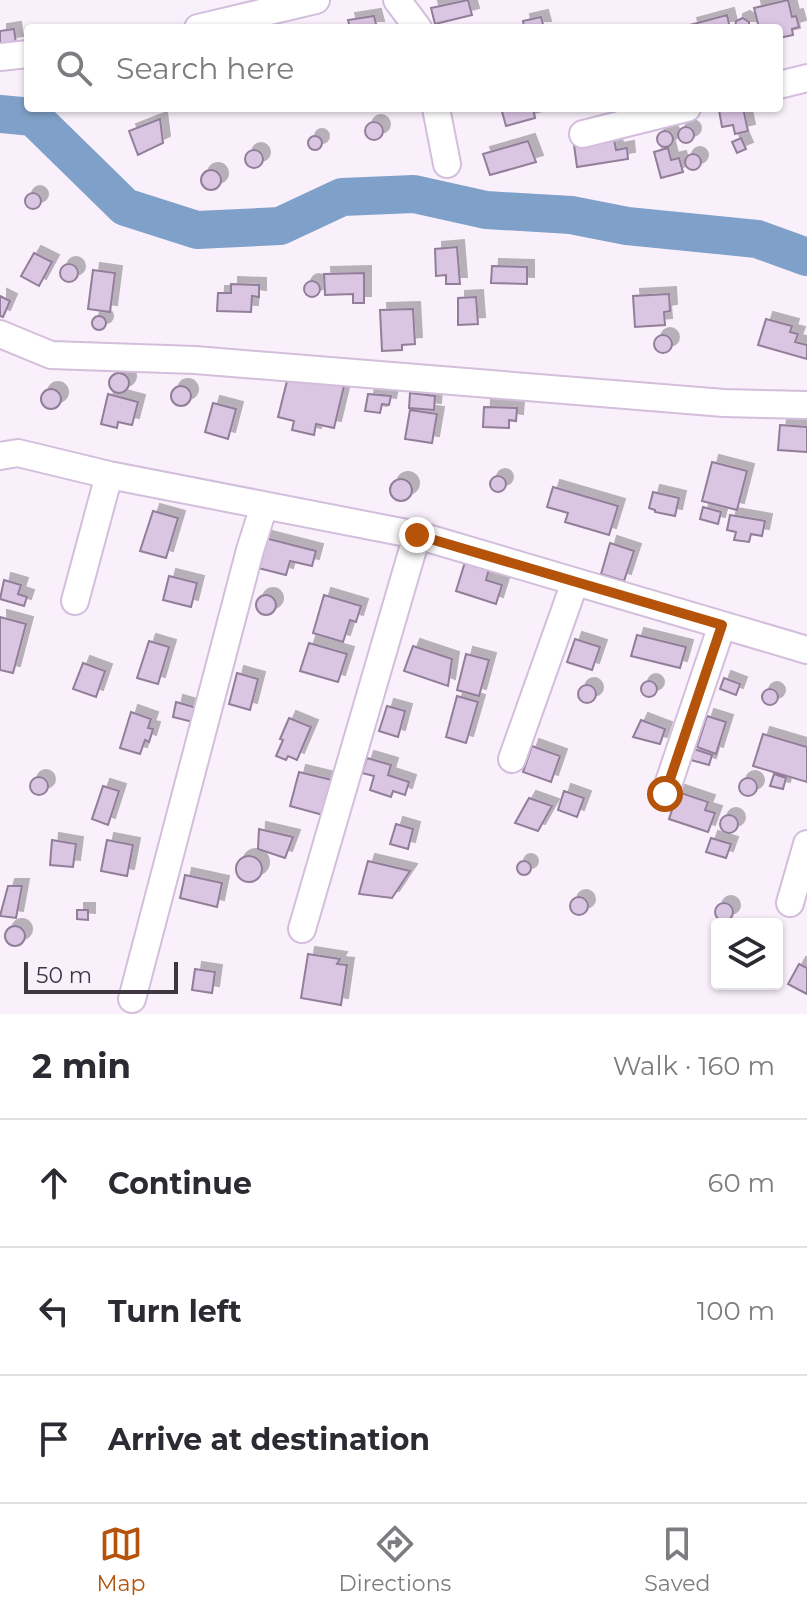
<!DOCTYPE html>
<html lang="en">
<head>
<meta charset="utf-8">
<style>
  :root { --surface:#fff; --page:#f7f7f7; --text:#2b2b33; --muted:#7c7c81; --line:#e1e1e2; --accent:#b45309 }
  body { margin:0; font-family:Montserrat,sans-serif; background:var(--page); color:var(--text) }
  .controls { position:absolute; right:24px; bottom:24px; display:grid; overflow:hidden; border-radius:8px; box-shadow:0 2px 6px #0004 }
  .controls button { width:72px; height:72px; display:grid; place-items:center; padding:0; border:0; border-bottom:2px solid var(--line); background:var(--surface); color:var(--text); font:40px sans-serif }
  .scale { position:absolute; left:24px; bottom:20px; width:154px; box-sizing:border-box; padding-left:8px; border:4px solid #3f3642; border-top:0; font-size:22px; line-height:28px; white-space:nowrap; color:#3f3642; -webkit-text-stroke:6px #f9f0fc; paint-order:stroke }
  .stop { position:absolute; width:24px; height:24px; margin:-18px; border:6px solid #b45309; border-radius:50%; background:#fff }
  .stop.end { background:#b45309; border-color:#fff; box-shadow:0 2px 8px #0008 }
  .list { margin:0; padding:0; list-style:none }
  h2 { display:flex; justify-content:space-between; align-items:center; height:104px; margin:0; padding:0 32px; font-size:34px }
  h2 small { font-size:26px; font-weight:400; color:var(--muted) }
  .list li { display:grid; grid-template-columns:52px 1fr auto; gap:24px; align-items:center; box-sizing:border-box; height:128px; padding:0 32px; border-top:2px solid var(--line) }
  .list b { display:block; font-size:30px; white-space:nowrap }
  .list em { font-size:26px; font-style:normal; color:var(--muted) }
  .icon { flex:none; width:44px; height:44px; fill:none; stroke:currentColor; stroke-width:2; stroke-linecap:round; stroke-linejoin:round }
  .map { position:relative; flex:none; width:807px; height:1014px; overflow:hidden }
  .search { position:absolute; background:var(--surface); box-shadow:0 2px 6px #0004; left:24px; right:24px; top:24px; height:88px; display:flex; align-items:center; gap:20px; box-sizing:border-box; padding:0 28px; border-radius:8px; color:var(--muted); font-size:30px }
  .sheet { height:488px; background:var(--surface) }
  nav { display:flex; justify-content:space-around; align-items:center; box-sizing:border-box; height:112px; border-top:2px solid var(--line); background:var(--surface); font-size:22px; color:var(--muted) }
  nav a { display:grid; justify-items:center; gap:4px }
  nav .on { color:var(--accent) }
  .map>svg:first-child { display:block }
</style>
</head>
<body>
<div class="map">
<svg width="807" height="1014" viewBox="0 0 807 1014">
  <defs>
    <filter id="shadow"><feDropShadow dx="7" dy="-7" stdDeviation="0" flood-color="#0004"/></filter>
  </defs>
  <rect width="100%" height="100%" fill="#f9f0fc"/>
  <g fill="none" stroke-linecap="round" stroke-linejoin="round">
    <!-- river -->
    <path stroke="#7fa0c8" stroke-width="38" d="M0 114 33 117 125 207 197 230 280 226 342 197 414 194 486 210 571 215 627 226 757 239 807 257"/>
  </g>
  <!-- building -->
  <path fill="#dac5e2" stroke="#927e99" stroke-width="2" filter="url(#shadow)" d="M468 0 472 15 435 24 431 8Z
    M788 0 792 17 796 16 799 27 792 29 793 35 779 38V28H759L754 8Z
    M727 15 730 28H691L690 25Z
    M374 16 377 28H350L348 20Z
    M541 17 544 28H524L523 21Z
    M743 18 749 22V28H735L736 21Z
    M14 29 16 43 0 46V31Z
    M501 108H533L535 118 506 126Z
    M727 108H743L748 131 735 134 733 125 722 127 719 110Z
    M160 119 163 143 138 155 129 131Z
    M365 131a9 9 0 1 1 18 0a9 9 0 1 1-18 0Z
    M678 135a8 8 0 1 1 16 0a8 8 0 1 1-16 0Z
    M657 139a8 8 0 1 1 16 0a8 8 0 1 1-16 0Z
    M308 143a7 7 0 1 1 14 0a7 7 0 1 1-14 0Z
    M741 138 746 149 737 153 732 142Z
    M614 139 616 150 627 148 628 159 577 167 574 145Z
    M528 141 536 162 490 175 483 154Z
    M668 148 671 160 679 158 683 172 661 178 654 152Z
    M245 159a9 9 0 1 1 18 0a9 9 0 1 1-18 0Z
    M685 162a8 8 0 1 1 16 0a8 8 0 1 1-16 0Z
    M201 180a10 10 0 1 1 20 0a10 10 0 1 1-20 0Z
    M25 201a8 8 0 1 1 16 0a8 8 0 1 1-16 0Z
    M457 247 460 284H446V275L436 276 435 249Z
    M34 253 52 262 39 286 21 276Z
    M60 273a9 9 0 1 1 18 0a9 9 0 1 1-18 0Z
    M492 266 527 267V284L491 283Z
    M93 270 115 273 110 312 88 309Z
    M364 273V303H353V294L325 295 324 274Z
    M304 289a8 8 0 1 1 16 0a8 8 0 1 1-16 0Z
    M231 284 259 285V297L252 296 251 312 217 311 218 293H231Z
    M669 294 670 311 664 312 665 325 635 327 633 296Z
    M0 296 10 301 3 317 0 316Z
    M476 297 478 324 458 325V298Z
    M413 309 415 344 402 345V350L382 351 380 310Z
    M92 323a7 7 0 1 1 14 0a7 7 0 1 1-14 0Z
    M766 319 792 326 790 332 798 334 795 342 807 345V359L758 345Z
    M654 344a9 9 0 1 1 18 0a9 9 0 1 1-18 0Z
    M109 383a10 10 0 1 1 20 0a10 10 0 1 1-20 0Z
    M288 377 344 386 334 428 316 424 314 435 292 430 294 421 278 417Z
    M171 396a10 10 0 1 1 20 0a10 10 0 1 1-20 0Z
    M41 399a10 10 0 1 1 20 0a10 10 0 1 1-20 0Z
    M410 393 435 396 434 410 409 408Z
    M108 394 138 402 132 425 118 422 117 428 101 424Z
    M368 394 391 396 389 405 382 404 380 413 365 411Z
    M213 403 236 409 228 439 205 432Z
    M484 407 517 408 516 421 509 420V428L483 427Z
    M410 410 437 414 432 443 405 439Z
    M780 425 807 427V452L778 450Z
    M712 462 747 471 737 510 702 501Z
    M490 484a8 8 0 1 1 16 0a8 8 0 1 1-16 0Z
    M390 490a11 11 0 1 1 22 0a11 11 0 1 1-22 0Z
    M553 487 618 506 609 535 565 522 568 513 547 507Z
    M653 492 679 498 675 516 655 512V510L649 508Z
    M703 507 721 512 718 524 700 519Z
    M153 511 178 518 166 558 140 551Z
    M730 515 765 521 762 536 751 534 749 542 734 540 736 532 727 530Z
    M265 538 316 551 312 566 290 561 286 575 258 568Z
    M610 543 634 551 624 581 601 574Z
    M465 562 489 569 486 580 502 585 496 604 456 591Z
    M169 576 197 583 191 607 163 600Z
    M4 580 21 585 18 594 27 597 24 606 0 599Z
    M324 595 361 606 356 622 350 620 343 642 313 633Z
    M256 605a10 10 0 1 1 20 0a10 10 0 1 1-20 0Z
    M0 617 26 624 13 673 0 670Z
    M637 635 686 647 680 668 631 656Z
    M575 639 600 647 592 670 567 662Z
    M149 641 169 647 158 684 137 678Z
    M309 643 347 654 338 682 300 671Z
    M413 646 452 659 448 686 404 671Z
    M466 654 489 660 479 696 457 690Z
    M83 663 105 671 96 697 73 689Z
    M237 673 258 679 250 710 229 704Z
    M724 678 740 684 736 695 720 689Z
    M641 689a8 8 0 1 1 16 0a8 8 0 1 1-16 0Z
    M578 694a9 9 0 1 1 18 0a9 9 0 1 1-18 0Z
    M762 697a8 8 0 1 1 16 0a8 8 0 1 1-16 0Z
    M457 696 478 702 466 743 446 737Z
    M176 702 197 708 193 722 173 717Z
    M387 706 405 711 398 737 379 731Z
    M131 712 151 719 148 728 153 729 149 742 145 740 140 754 120 748Z
    M707 716 726 722 716 754 697 747Z
    M289 718 311 727 297 760 288 756 286 760 276 756 283 740 280 739Z
    M641 720 665 729 660 744 633 737Z
    M763 734 807 747V782L753 766Z
    M532 746 560 756 551 782 523 772Z
    M694 749 712 755 709 765 691 760Z
    M367 758 391 765 388 775 409 782 405 795 393 791 391 797 370 790 374 776 362 773Z
    M299 772 332 780 323 815 290 806Z
    M774 774 786 778 783 789 770 786Z
    M30 786a9 9 0 1 1 18 0a9 9 0 1 1-18 0Z
    M739 787a9 9 0 1 1 18 0a9 9 0 1 1-18 0Z
    M103 786 119 791 108 825 92 819Z
    M564 791 584 798 577 817 558 810Z
    M678 792 708 802 705 810 715 813 708 832 669 819Z
    M529 798 552 806 538 831 515 823Z
    M720 824a9 9 0 1 1 18 0a9 9 0 1 1-18 0Z
    M396 824 413 829 408 849 390 844Z
    M259 829 293 837 285 858 258 849Z
    M711 838 731 844 726 858 706 852Z
    M52 840 76 844 73 867 50 865Z
    M107 840 133 845 127 876 101 871Z
    M236 869a13 13 0 1 1 26 0a13 13 0 1 1-26 0Z
    M517 868a7 7 0 1 1 14 0a7 7 0 1 1-14 0Z
    M368 861 410 871 392 898 359 894Z
    M185 875 222 883 217 907 180 898Z
    M8 886H22L16 918 0 916Z
    M570 906a9 9 0 1 1 18 0a9 9 0 1 1-18 0Z
    M715 912a9 9 0 1 1 18 0a9 9 0 1 1-18 0Z
    M77 910H88V920L77 919Z
    M5 936a10 10 0 1 1 20 0a10 10 0 1 1-20 0Z
    M308 954 340 959 337 964 347 965 341 1005 301 998Z
    M799 964 807 968V994L788 984Z
    M195 969 215 972 212 993 192 990Z"/>
  <g fill="none" stroke-linecap="round" stroke-linejoin="round">
    <!-- minor casing -->
    <g stroke="#d3bedb" stroke-width="30">
      <path id="minor" d="M397 0 418 28
        M198 28 316 0
        M0 57 28 54
        M779 85 807 78
        M436 108 447 164
        M583 134 687 108
        M0 334 51 355 195 360 724 403 807 405
        M0 456 18 453 109 475 417 535 807 650
        M75 601 109 475
        M512 759 575 582
        M665 794 722 625
        M790 903 807 844
        M302 929 417 535
        M132 999 250 550 264 506"/>
    </g>
    <!-- minor -->
    <use href="#minor" stroke="#fff" stroke-width="26"/>
  </g>
  <g fill="none" stroke-linecap="round" stroke-linejoin="round">
    <!-- route -->
    <path stroke="#b45309" stroke-width="10" d="M417 535 722 625 665 794"/>
  </g>
</svg>
<div class="controls">
<button><svg class="icon" aria-label="layers" viewBox="0 0 24 24"><path d="M12 4l9 5-9 5-9-5zM3 14l9 5 9-5"/></svg></button>
</div>
<div class="scale">50 m</div>
<div class="stop" style="left:665px;top:794px"></div>
<div class="stop end" style="left:417px;top:535px"></div>
<div class="search"><svg class="icon" aria-label="search" viewBox="0 0 24 24"><circle cx="10" cy="10" r="6"/><path d="M15 15l6 6"/></svg>Search here</div>
</div>
<section class="sheet">
<h2>2 min<small>Walk · 160 m</small></h2>
<ul class="list">
<li><svg class="icon" aria-label="ahead" viewBox="0 0 24 24"><path d="M12 20V5M6 11l6-6 6 6"/></svg><div><b>Continue</b></div><em>60 m</em></li>
<li><svg class="icon" aria-label="left" viewBox="0 0 24 24"><path d="M17 20v-9H6M10 6l-5 5 5 5"/></svg><div><b>Turn left</b></div><em>100 m</em></li>
<li><svg class="icon" aria-label="arrive" viewBox="0 0 24 24"><path d="M6 21V4h12l-3 4 3 4H6"/></svg><div><b>Arrive at destination</b></div></li>
</ul>
</section>
<nav>
<a class="on"><svg class="icon" aria-label="map" viewBox="0 0 24 24"><path d="M3 6l6-2 6 2 6-2v14l-6 2-6-2-6 2zM9 4v14M15 6v14"/></svg>Map</a>
<a><svg class="icon" aria-label="directions" viewBox="0 0 24 24"><path d="M12 3l9 9-9 9-9-9zM9 14v-3h6M13 9l2 2-2 2"/></svg>Directions</a>
<a><svg class="icon" aria-label="saved" viewBox="0 0 24 24"><path d="M7 4h10v16l-5-4-5 4z"/></svg>Saved</a>
</nav>
</body>
</html>
